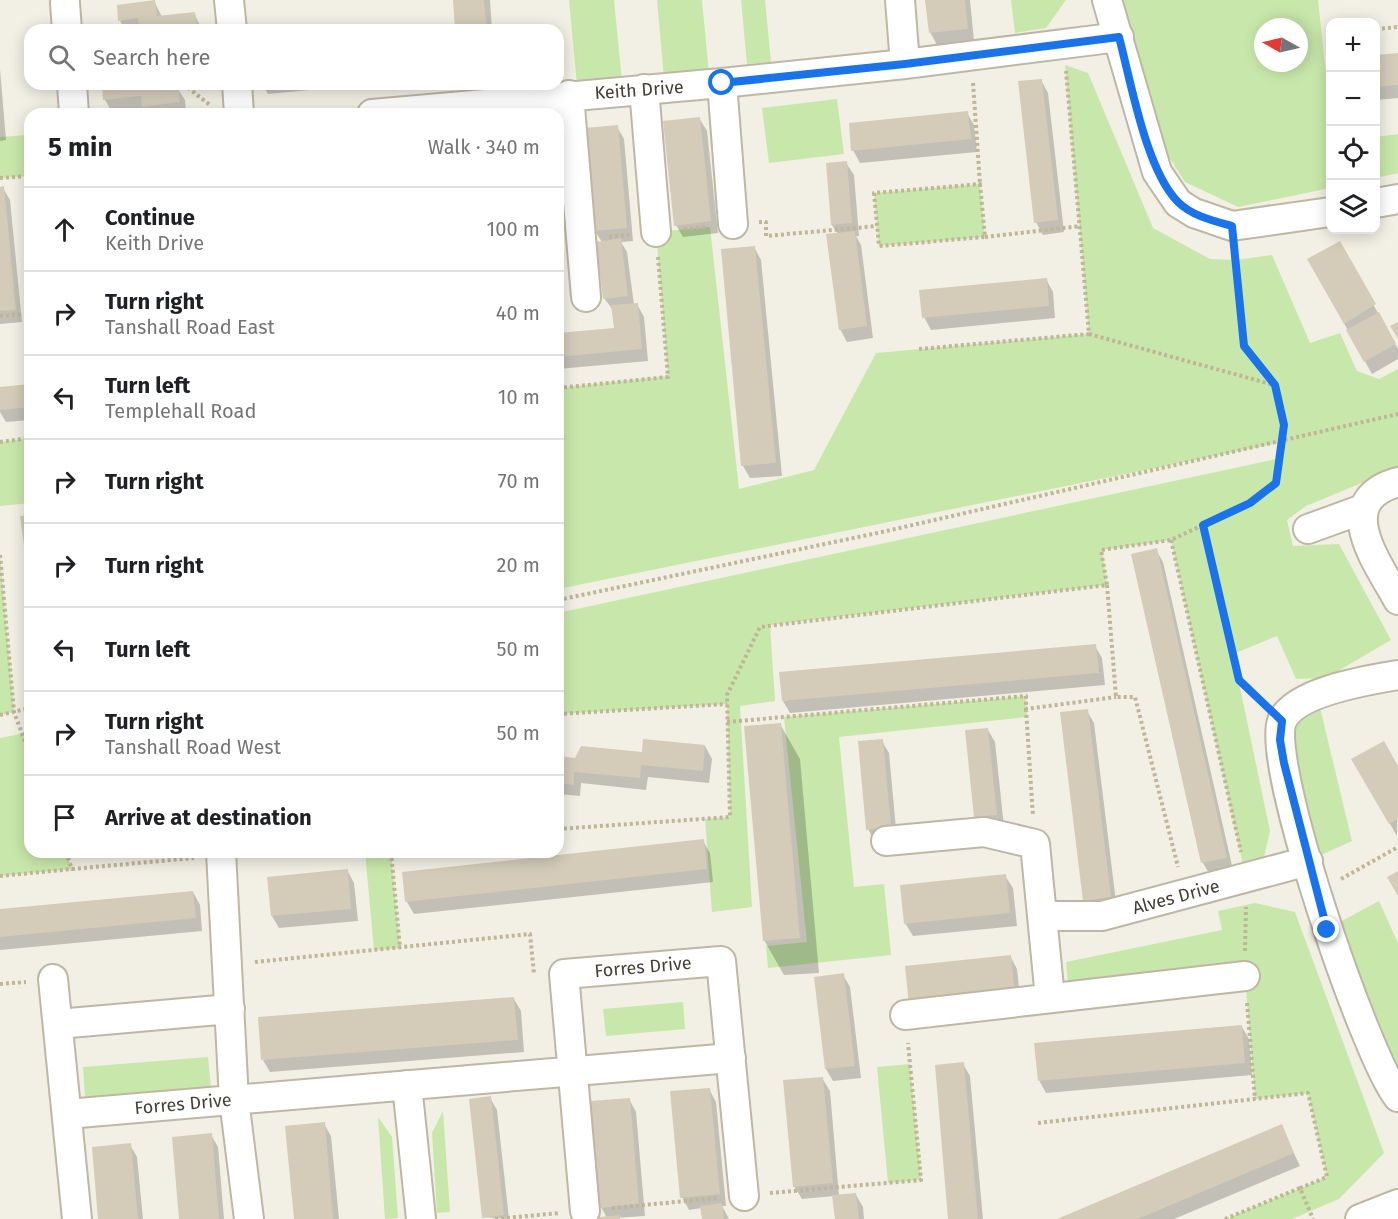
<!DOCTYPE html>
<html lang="en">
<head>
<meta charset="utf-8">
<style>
  :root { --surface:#fff; --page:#f2f2f2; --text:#202124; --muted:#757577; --line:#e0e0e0 }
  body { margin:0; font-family:"Fira Sans",sans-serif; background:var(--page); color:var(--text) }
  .controls { position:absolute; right:18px; top:18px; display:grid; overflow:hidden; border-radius:12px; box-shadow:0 3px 15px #0003 }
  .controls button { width:54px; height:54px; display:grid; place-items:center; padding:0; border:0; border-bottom:2px solid var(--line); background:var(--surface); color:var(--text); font:30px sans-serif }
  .compass { position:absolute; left:1254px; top:18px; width:54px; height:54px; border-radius:50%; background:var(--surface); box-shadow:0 3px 15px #0003; rotate:278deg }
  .stop { position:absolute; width:18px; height:18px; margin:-14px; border:4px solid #1a73e8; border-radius:50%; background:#fff }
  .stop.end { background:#1a73e8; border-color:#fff; box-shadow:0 2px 6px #0008 }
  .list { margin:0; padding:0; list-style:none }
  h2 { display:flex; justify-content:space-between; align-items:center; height:78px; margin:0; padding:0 24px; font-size:26px }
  h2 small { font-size:20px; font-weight:400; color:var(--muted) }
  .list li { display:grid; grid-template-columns:39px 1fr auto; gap:18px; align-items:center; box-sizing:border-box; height:84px; padding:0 24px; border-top:2px solid var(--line) }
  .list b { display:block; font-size:22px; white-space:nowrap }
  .list p { margin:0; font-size:20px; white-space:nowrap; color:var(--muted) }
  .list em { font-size:20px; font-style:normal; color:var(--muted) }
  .icon { flex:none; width:33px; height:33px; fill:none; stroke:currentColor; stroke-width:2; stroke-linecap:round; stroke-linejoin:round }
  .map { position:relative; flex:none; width:1398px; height:1219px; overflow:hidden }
  .search { position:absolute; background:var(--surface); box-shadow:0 3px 15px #0003; left:24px; top:24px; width:540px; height:66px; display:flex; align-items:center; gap:15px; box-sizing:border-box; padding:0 21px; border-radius:18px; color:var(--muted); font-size:22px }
  .panel { position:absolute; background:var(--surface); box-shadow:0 3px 15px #0003; left:24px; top:108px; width:540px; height:750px; border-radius:18px }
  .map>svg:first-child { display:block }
</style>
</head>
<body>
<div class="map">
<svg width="1398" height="1219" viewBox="0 0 1398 1219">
  <rect width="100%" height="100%" fill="#f2efe4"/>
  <!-- green -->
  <path fill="#c8e8ab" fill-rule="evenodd" d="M569 0H614L622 81 577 85Z
    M657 0H702L709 74 664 78Z
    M741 0H765L771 62 747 64Z
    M1011 0H1066L1046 28 1015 33Z
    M1117 0H1318L1330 112V188L1238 207 1185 182 1154 134ZM1263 27H1299V63H1263Z
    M1065 65 1088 73 1153 228 1210 259 1236 260 1272 255 1310 343 1340 333 1357 371 1379 379 1398 369V468L1306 506 1287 520 1293 546 1339 544 1391 640 1326 678 1296 679 1277 636 1233 654 1270 831 1264 857 1246 878 1171 540 1102 550 1107 585 770 625 775 701 740 706 752 907 712 912 705 819 730 817 727 704 558 714V613L1281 458 1283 442 558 589V388L668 376 656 232 710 227 739 489 814 470 876 353 1089 334Z
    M837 99 844 154 769 163 762 108Z
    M1398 134V173L1376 178V137Z
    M27 135 30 176 0 178V137Z
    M980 184 985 237 879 246 874 193Z
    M30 438V503L0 506V442Z
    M0 555 14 712 0 715Z
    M1317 695 1352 841 1308 861 1291 796 1297 705Z
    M1026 696 1027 717 839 737 854 887 884 884 891 955 768 968 766 946 807 942 784 717Z
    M30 732V740L25 741 30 755V852H66L72 869 0 876V738Z
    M365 852H391L400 948 374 950Z
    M1379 901 1398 943V1080L1327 929Z
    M1255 903 1295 912 1384 1153 1339 1199 1292 1219H1225L1327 1177 1308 1093 1255 1099 1245 977 1069 996 1066 962 1222 930 1218 911Z
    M683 1002 685 1029 606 1036 603 1009Z
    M208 1057 211 1087 85 1098 83 1067Z
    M910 1064 921 1180 888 1183 877 1067Z
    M443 1111 450 1212 437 1213 432 1133Z
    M378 1117 392 1137 398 1218 385 1219Z"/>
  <!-- shadow -->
  <path fill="#0003" d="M454 0H490L492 30H451L456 29Z
    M927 0H970L974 41 937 45 930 32Z
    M154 1 162 17 194 13 202 30H125L120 21Z
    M1398 54V98L1376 100V56Z
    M0 69 6 140 0 141Z
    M1041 80 1048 93 1064 232 1043 235 1036 222Z
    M103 84H162L164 89 177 88 185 100 186 114H148L145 109 112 112 105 100Z
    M262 84H372L268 94Z
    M967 113 974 125 977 152 860 163 853 150Z
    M699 118 707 131 718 233 683 237 676 225Z
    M617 127 624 139 633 241 621 242 627 252 634 305 637 304 644 317 648 361 558 369V335L615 329 613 310 604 298 602 242 595 231Z
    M846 163 854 175 859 236H856L861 245 873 338 847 342 840 329 838 234 832 225Z
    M0 188H3L10 200 22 322 0 324Z
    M1339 243 1398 349V359L1372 374 1309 260Z
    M754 247 761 260 782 476 750 478 743 466 722 251Z
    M1046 279 1053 292 1055 318 931 330 924 317Z
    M30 386V420L6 422 0 412V388Z
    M1156 550 1163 562 1233 870 1210 875 1203 863 1133 555Z
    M1095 646 1102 658 1105 685 790 713 783 701Z
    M1087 711 1094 723 1117 910 1091 913 1084 900Z
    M780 724 800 759 819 973 784 975 764 940Z
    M988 730 995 742 1004 827 983 829 976 817 967 732Z
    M882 741 889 753 897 840 875 842 868 829Z
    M705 746 712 759 709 783 648 777 646 790 581 783 580 796 558 794V758L576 760Z
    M1353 760 1398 768 1397 836Z
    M703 841 710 853 713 882 414 914 407 902 404 874Z
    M347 870 354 883 358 921 279 928 272 916Z
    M1005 876 1013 888 1017 926 913 936 905 923Z
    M193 892 200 905 202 931 0 950V911Z
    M1010 956 1017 969 1021 1006 917 1017Z
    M843 975 850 987 861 1078 833 1081 826 1069 815 978Z
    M514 999 521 1011 524 1052 270 1072 263 1060Z
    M1242 1027 1249 1039 1252 1075 1046 1093 1039 1080Z
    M963 1064 970 1076 983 1219H950Z
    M822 1078 830 1091 839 1196 856 1195 863 1207 864 1219H836L834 1196 802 1199 794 1186Z
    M709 1089 716 1102 726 1206H722L729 1219H703L702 1208 689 1210 682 1197Z
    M490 1098 497 1110 509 1219 483 1217Z
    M629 1099 636 1112 645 1216 598 1219 607 1218 601 1207Z
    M324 1124 331 1136 339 1219H295Z
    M1281 1126 1300 1166 1174 1219H1061Z
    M211 1135 218 1147 224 1219H181Z
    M130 1145 137 1157 143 1219H100Z"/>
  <!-- building -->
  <path fill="#d4cbb9" d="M155 0 157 16 195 12 198 30H139L138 18 118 21 117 5Z
    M453 0H484L487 30H455Z
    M925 0H965L968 29 929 33Z
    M1398 53V85L1376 87V55Z
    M1042 79 1058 220 1034 223 1018 81Z
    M102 84H158L159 88 178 86 180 102 142 107 141 96 103 100Z
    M968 111 971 139 851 151 849 123Z
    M700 117 711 221 674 226 663 121Z
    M618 125 627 228 594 231 585 128Z
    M847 161 852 223 831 225 826 163Z
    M4 186 16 310 0 311V187Z
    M855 231 867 326 839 330 826 234Z
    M621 238 628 296 603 299 596 242Z
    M1340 241 1376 304 1344 324 1307 259Z
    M755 246 776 463 741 466 721 249Z
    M1047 278 1049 306 922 318 919 290Z
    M638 303 642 349 558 357V333L614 328 611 305Z
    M1379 312 1396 344 1364 362 1346 330Z
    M1398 322V339L1390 326Z
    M30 384V407L0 410V387Z
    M30 515V583H29L20 516Z
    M1157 548 1227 858 1201 863 1131 554Z
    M1096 644 1099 673 782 701 779 672Z
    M1088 709 1111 897 1083 901 1060 712Z
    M781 723 800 938 763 941 744 726Z
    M988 728 997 815 974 817 965 730Z
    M643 739 705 745 703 771 641 765 640 778 574 772V785L558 783V756L575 758 581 746 642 752Z
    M883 739 891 827 866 830 858 741Z
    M1384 741 1398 766V819L1389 824 1351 759Z
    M704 839 707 869 405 902 402 872Z
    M348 869 351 909 271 916 267 877Z
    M1398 871V896L1387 877Z
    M1006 874 1010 913 904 924 900 885Z
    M193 891 196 918 0 937V909Z
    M1011 955 1015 994 909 1005 905 966Z
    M844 973 855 1066 825 1069 814 977Z
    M514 997 518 1040 261 1060 258 1017Z
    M1242 1025 1245 1063 1038 1081 1034 1043Z
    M964 1062 978 1219H948L935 1065Z
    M823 1077 833 1183 793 1187 783 1080Z
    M710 1088 720 1194 680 1198 670 1091Z
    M491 1096 504 1215 482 1218 469 1099Z
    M630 1098 639 1204 600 1208 590 1101Z
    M325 1122 333 1219H294L285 1126Z
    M1282 1124 1294 1153 1138 1219H1057Z
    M212 1133 219 1219H179L172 1137Z
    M131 1143 138 1219H98L92 1147Z
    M856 1193 859 1219H835L832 1195Z
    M722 1203 724 1219H702L700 1206Z
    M620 1215V1219H599V1217Z"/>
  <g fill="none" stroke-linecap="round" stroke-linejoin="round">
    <!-- minor casing -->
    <g stroke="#beb7a6" stroke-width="32">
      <path id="minor" d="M229 0 232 30
        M900 0 905 64
        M1107 0 1157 172 1178 203 1194 213 1232 226 1330 212
        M65 3 67 30
        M722 83 733 224
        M72 84 74 114
        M237 84 239 114
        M644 89 656 232
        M569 95 586 297
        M372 114 722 83 905 64 1119 37
        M1376 203 1398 199
        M1398 482C1330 501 1378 563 1398 600
        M1308 529 1363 509
        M1398 675C1369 680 1295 691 1282 721 1265 762 1366 1058 1398 1097
        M886 841 984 832 1035 844 1042 916H1102L1308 861
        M221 852 234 1100 249 1219
        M1042 916 1050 998
        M53 979 77 1219
        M905 1015 1245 976
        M58 1024 230 1009
        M407 1085 421 1219
        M67 1114 731 1058
        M585 1211 564 974 721 961 744 1196
        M1360 1219 1398 1204"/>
    </g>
    <!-- path -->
    <path stroke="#c0b597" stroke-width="4" stroke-dasharray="3 3" stroke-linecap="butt" d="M1376 29 1398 27
      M973 83 980 184
      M183 84 210 105
      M0 178 30 176
      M980 184 985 237 879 246 874 193Z
      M759 222H766V236L877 226
      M684 229 706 227
      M609 237 629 235
      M985 237 1081 226
      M1235 252 1244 346 1275 385 1284 425
      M0 316 30 314
      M1089 334 1274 385
      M919 349 1089 334 1066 71
      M558 388 668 377 658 257
      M0 442 30 438
      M1203 525 1239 680 1262 702
      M1171 540 1241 852
      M0 555 14 712 30 755
      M1107 585 1116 697H1135L1178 867
      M558 600 882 532 1398 414
      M1026 709 1033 816
      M558 714 727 704
      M0 715 30 708
      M727 722 1026 696V709L1116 697
      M558 829 730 817 727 695 760 627 1107 585 1101 550 1171 540 1250 503 1276 484 1281 458
      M66 852 72 869 194 858
      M391 852 400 948
      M0 876 72 869
      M1341 879 1398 847
      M1245 951 1246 907
      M255 962 530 934 534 974
      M0 984 26 982
      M1247 1003 1255 1099
      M1038 1123 1308 1093 1327 1177 1300 1188
      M770 1193 921 1180 908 1043
      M612 1208 718 1198
      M495 1219 560 1213
      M1225 1219 1300 1188 1313 1219"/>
    <!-- minor -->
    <use href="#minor" stroke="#fff" stroke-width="28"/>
    <!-- path-bridge -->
    <path stroke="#c0b597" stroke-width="4" stroke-dasharray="3 3" stroke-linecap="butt" d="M1281 458 1284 425"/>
  </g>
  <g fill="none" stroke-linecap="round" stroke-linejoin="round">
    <!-- route -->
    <path stroke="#1a73e8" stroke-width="8" d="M722 83 905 64 1119 37C1131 82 1146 170 1178 202 1192 216 1214 221 1232 226L1244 346 1275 385 1284 425 1276 483 1250 503 1203 525 1239 680 1282 721 1280 740 1284 763 1327 930"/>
  </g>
  <g text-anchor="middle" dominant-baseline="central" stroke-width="4.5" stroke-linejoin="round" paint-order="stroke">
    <!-- street labels -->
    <g font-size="18" fill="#443f34" stroke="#fff">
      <text transform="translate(639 90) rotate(-4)">Keith Drive</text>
      <text transform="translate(1176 897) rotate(-15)">Alves Drive</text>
      <text transform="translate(643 967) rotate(-5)">Forres Drive</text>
      <text transform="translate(183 1104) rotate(-5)">Forres Drive</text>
    </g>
  </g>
</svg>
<div class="controls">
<button>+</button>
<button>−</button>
<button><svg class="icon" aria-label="locate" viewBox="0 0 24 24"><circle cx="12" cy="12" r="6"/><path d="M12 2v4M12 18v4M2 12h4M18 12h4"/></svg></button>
<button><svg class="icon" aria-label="layers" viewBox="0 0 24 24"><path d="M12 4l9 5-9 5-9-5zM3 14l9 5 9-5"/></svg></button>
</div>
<svg class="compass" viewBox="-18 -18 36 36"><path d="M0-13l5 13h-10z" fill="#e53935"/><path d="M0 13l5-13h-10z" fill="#757577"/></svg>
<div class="stop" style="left:722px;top:83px"></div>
<div class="stop end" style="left:1327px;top:930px"></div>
<div class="search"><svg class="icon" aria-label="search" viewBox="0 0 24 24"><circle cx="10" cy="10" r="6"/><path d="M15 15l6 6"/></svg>Search here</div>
<section class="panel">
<h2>5 min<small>Walk · 340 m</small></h2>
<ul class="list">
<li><svg class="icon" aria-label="ahead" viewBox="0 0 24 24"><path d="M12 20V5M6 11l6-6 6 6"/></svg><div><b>Continue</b><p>Keith Drive</p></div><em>100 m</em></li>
<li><svg class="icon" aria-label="right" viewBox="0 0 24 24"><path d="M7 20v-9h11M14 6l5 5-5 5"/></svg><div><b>Turn right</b><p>Tanshall Road East</p></div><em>40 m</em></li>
<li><svg class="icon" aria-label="left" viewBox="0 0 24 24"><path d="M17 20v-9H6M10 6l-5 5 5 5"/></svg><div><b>Turn left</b><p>Templehall Road</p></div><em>10 m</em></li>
<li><svg class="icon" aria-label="right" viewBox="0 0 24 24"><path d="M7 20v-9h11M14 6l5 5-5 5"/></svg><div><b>Turn right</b></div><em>70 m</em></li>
<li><svg class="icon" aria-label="right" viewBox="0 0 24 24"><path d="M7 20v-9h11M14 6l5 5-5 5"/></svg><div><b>Turn right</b></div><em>20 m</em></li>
<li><svg class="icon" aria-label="left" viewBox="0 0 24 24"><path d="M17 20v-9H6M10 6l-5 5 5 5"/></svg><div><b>Turn left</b></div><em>50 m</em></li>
<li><svg class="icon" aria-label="right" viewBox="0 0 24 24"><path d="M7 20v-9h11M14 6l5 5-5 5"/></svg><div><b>Turn right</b><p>Tanshall Road West</p></div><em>50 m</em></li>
<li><svg class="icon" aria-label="arrive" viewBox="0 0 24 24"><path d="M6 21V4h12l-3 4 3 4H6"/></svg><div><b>Arrive at destination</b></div></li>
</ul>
</section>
</div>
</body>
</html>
